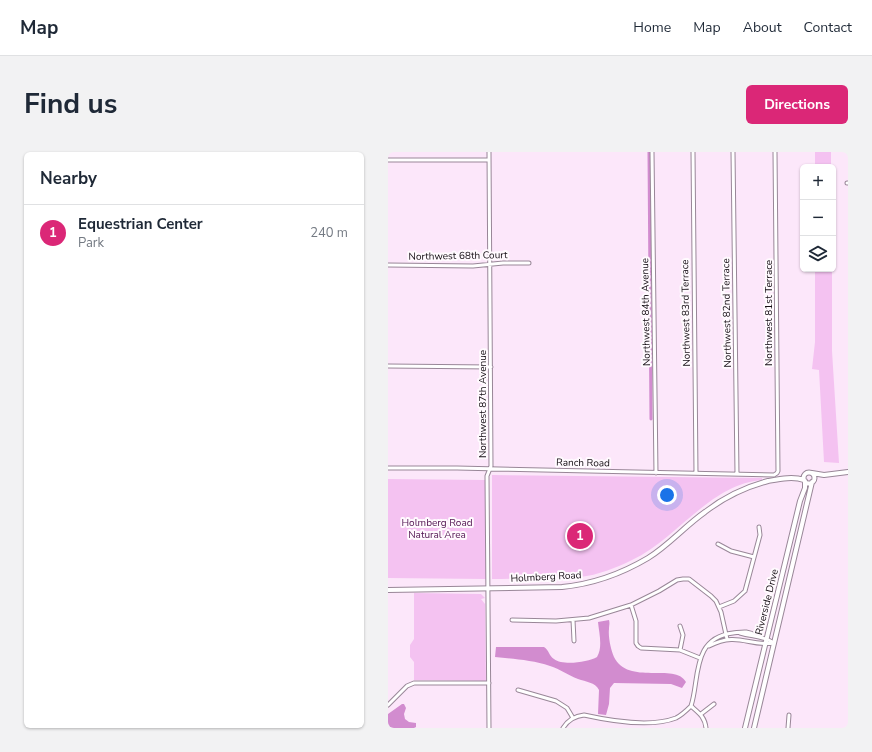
<!DOCTYPE html>
<html lang="en">
<head>
<meta charset="utf-8">
<style>
  :root { --surface:#fff; --page:#f2f2f3; --text:#1f2937; --muted:#747a83; --line:#e0e1e3; --accent:#db2777 }
  body { margin:0; font-family:"Nunito Sans",sans-serif; background:var(--page); color:var(--text) }
  .controls { position:absolute; right:12px; top:12px; display:grid; overflow:hidden; border-radius:6px; box-shadow:0 1px 3px #0004 }
  .controls button { width:36px; height:36px; display:grid; place-items:center; padding:0; border:0; border-bottom:1px solid var(--line); background:var(--surface); color:var(--text); font:20px sans-serif }
  .you { position:absolute; left:279px; top:343px; width:14px; height:14px; margin:-10px; border:3px solid #fff; border-radius:50%; background:#1a73e8; box-shadow:0 0 0 6px #1a73e833 }
  .badge { display:grid; place-items:center; width:26px; height:26px; border-radius:50%; background:var(--accent); color:#fff; font-size:13px; font-weight:700 }
  .pin { position:absolute; translate:-50% -50%; border:2px solid #fff; box-shadow:0 1px 4px #0006 }
  .list { margin:0; padding:0; list-style:none }
  h2 { display:flex; justify-content:space-between; align-items:center; height:52px; margin:0; padding:0 16px; font-size:17px }
  h2 small { font-size:13px; font-weight:400; color:var(--muted) }
  .list li { display:grid; grid-template-columns:26px 1fr auto; gap:12px; align-items:center; box-sizing:border-box; height:56px; padding:0 16px; border-top:1px solid var(--line) }
  .list b { display:block; font-size:15px; white-space:nowrap }
  .list p { margin:0; font-size:13px; white-space:nowrap; color:var(--muted) }
  .list em { font-size:13px; font-style:normal; color:var(--muted) }
  .icon { flex:none; width:22px; height:22px; fill:none; stroke:currentColor; stroke-width:2; stroke-linecap:round; stroke-linejoin:round }
  .map { position:relative; flex:none; width:460px; height:576px; overflow:hidden; border-radius:6px }
  header { display:flex; align-items:center; gap:24px; box-sizing:border-box; height:56px; padding:0 20px; background:var(--surface); border-bottom:1px solid var(--line) }
  header strong { font-size:19px }
  nav { display:flex; gap:22px; margin-inline-start:auto; font-size:14px }
  .intro { display:flex; align-items:center; justify-content:space-between; box-sizing:border-box; height:96px; padding:0 24px }
  h1 { margin:0; font-size:28px }
  .button { padding:10px 18px; border-radius:6px; background:var(--accent); color:#fff; font-size:14px; font-weight:700 }
  main { display:flex; gap:24px; padding:0 24px }
  aside { flex:1; background:var(--surface); border-radius:6px; box-shadow:0 1px 3px #0004 }
  .map>svg:first-child { display:block }
</style>
</head>
<body>
<header>
<strong>Map</strong>
<nav><a>Home</a><a>Map</a><a>About</a><a>Contact</a></nav>
</header>
<div class="intro"><h1>Find us</h1><a class="button">Directions</a></div>
<main>
<aside>
<h2>Nearby<small></small></h2>
<ul class="list">
<li><span class="badge">1</span><div><b>Equestrian Center</b><p>Park</p></div><em>240 m</em></li>
</ul>
</aside>
<div class="map">
<svg width="460" height="576" viewBox="0 0 460 576">
  <rect width="100%" height="100%" fill="#fce7fa"/>
  <!-- green -->
  <path fill="#f4c2f1" d="M427 0H443V15H427Z
    M427 117H444V199L451 311 436 310 431 218 424 217 427 190Z
    M104 323 374 326V328C322 332 289 387 244 408 228 416 210 423 192 425 182 426 172 426 162 426 143 426 123 427 104 427Z
    M0 327 97 328 98 427 0 426Z
    M26 441 93 442 97 446 93 447 97 452 98 529 26 528V510L22 505V493L26 487Z"/>
  <!-- water -->
  <path fill="#d28ccf" d="M221 468C222 472 221 473 221 477 220 485 223 498 226 505 240 534 287 510 298 530L294 536 283 532 226 531 222 536 221 552 218 563 210 562 211 538C207 530 198 530 190 527 180 523 172 517 162 514 144 508 126 507 107 505L108 495H156C161 498 161 504 166 507 175 514 200 510 209 505 215 495 211 481 210 470Z
    M14 552H16L18 556 16 562 17 567 21 570 28 571V575L26 576H0V562Z"/>
  <g fill="none" stroke-linecap="round" stroke-linejoin="round">
    <!-- canal -->
    <path stroke="#d28ccf" stroke-width="3" d="M261 0 263 267"/>
    <!-- street casing -->
    <g stroke="#998798" stroke-width="5">
      <path id="street" d="M101 0 103 314 99 324 101 576
        M264 0 268 321
        M305 0 308 321
        M345 0 349 322
        M0 8H101
        M459 31H460
        M0 113 85 114 115 111H141
        M0 214 103 215
        M0 316H69L386 323 389 321 390 319 387 0
        M330 392 343 399 366 405
        M243 453 248 469V491L250 494 253 496 292 498 312 506
        M331 455 346 449 357 439 372 383 371 375
        M124 468 168 469 201 466 243 453 271 439 289 428 295 427H301L323 444 328 449 333 460 339 487
        M185 468 186 489
        M292 474 295 483 292 498
        M352 481C365 485 374 483 386 491
        M321 494C350 479 361 495 386 491
        M130 538 168 549 179 556 185 566
        M0 553 19 534 26 531H101
        M313 562 326 552
        M175 576C180 568 187 564 196 563 223 569 262 576 288 566 294 563 298 559 303 554
        M318 576C317 565 311 561 303 554 312 527 303 486 345 481 354 480 360 478 368 484
        M400 576 401 563"/>
    </g>
    <!-- secondary casing -->
    <g stroke="#998798" stroke-width="6">
      <path id="secondary" d="M415.5 326a5.5 5.5 0 1 1 11 0a5.5 5.5 0 1 1-11 0Z
        M424 321 436 323 460 320
        M0 438 174 435C205 432 233 422 260 406 281 393 297 374 317 360 335 346 357 335 380 329 391 327 405 324 416 328
        M357 576 412 349 417 336V329
        M366 576 424 330"/>
    </g>
    <!-- street -->
    <use href="#street" stroke="#fff" stroke-width="3"/>
    <!-- secondary -->
    <use href="#secondary" stroke="#fff" stroke-width="4"/>
  </g>
  <g text-anchor="middle" dominant-baseline="central" stroke-width="4" stroke-linejoin="round" paint-order="stroke">
    <!-- street labels -->
    <g font-size="10" fill="#130c12" stroke="#fffafe">
      <text transform="translate(70 104) rotate(-1)">Northwest 68th Court</text>
      <text transform="translate(258 160) rotate(-91)">Northwest 84th Avenue</text>
      <text transform="translate(298 161) rotate(-91)">Northwest 83rd Terrace</text>
      <text transform="translate(339 161) rotate(-91)">Northwest 82nd Terrace</text>
      <text transform="translate(381 161) rotate(-90)">Northwest 81st Terrace</text>
      <text transform="translate(95 252) rotate(-90)">Northwest 87th Avenue</text>
      <text transform="translate(195 311) rotate(1)">Ranch Road</text>
      <text transform="translate(158 425) rotate(-3)">Holmberg Road</text>
      <text transform="translate(379 450) rotate(-76)">Riverside Drive</text>
    </g>
    <!-- park labels -->
    <g font-size="10" fill="#511250" stroke="#fffafe">
      <text x="49" y="371">Holmberg Road<tspan x="49" dy="12">Natural Area</tspan></text>
    </g>
  </g>
</svg>
<div class="controls">
<button>+</button>
<button>−</button>
<button><svg class="icon" aria-label="layers" viewBox="0 0 24 24"><path d="M12 4l9 5-9 5-9-5zM3 14l9 5 9-5"/></svg></button>
</div>
<div class="you"></div>
<div class="pin badge" style="left:192px;top:384px">1</div>
</div>
</main>
</body>
</html>
